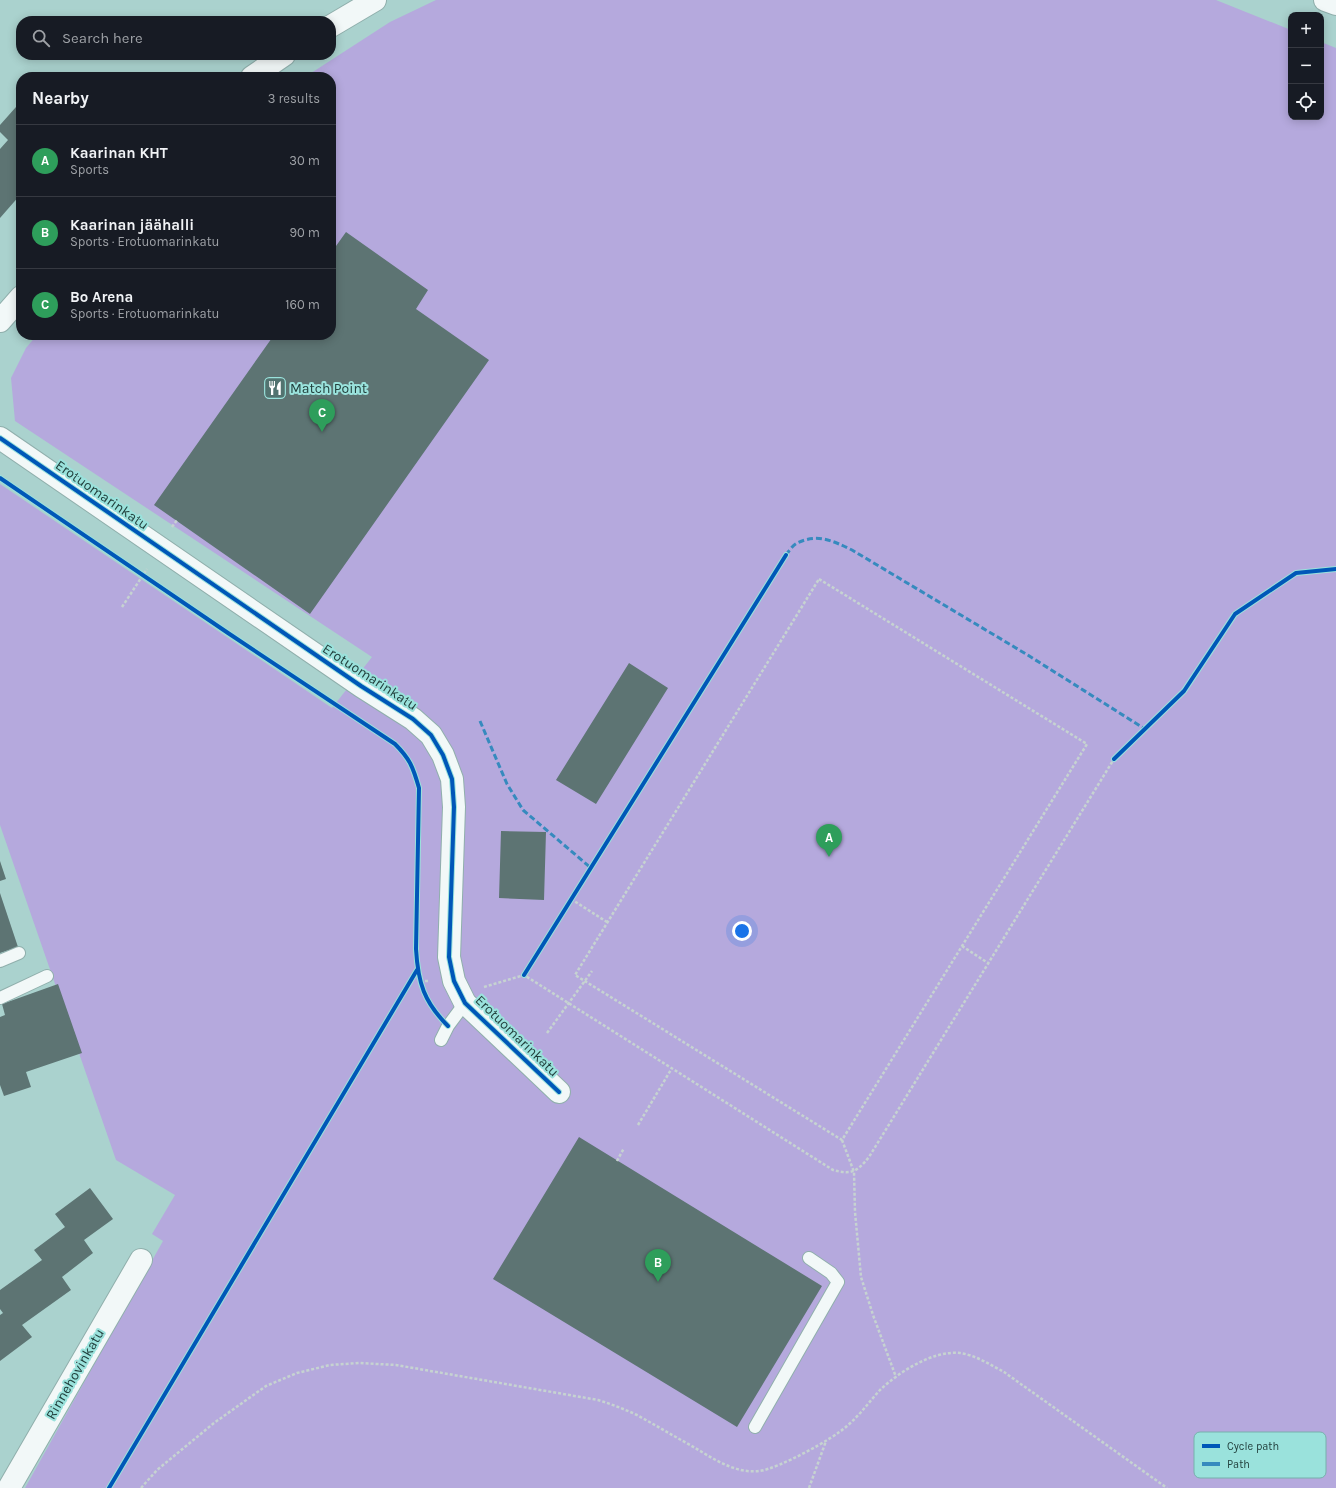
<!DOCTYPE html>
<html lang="en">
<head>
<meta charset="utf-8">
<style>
  :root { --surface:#171b24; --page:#242831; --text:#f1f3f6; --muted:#9ea1a6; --line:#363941; --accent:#d93025 }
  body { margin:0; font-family:Karla,sans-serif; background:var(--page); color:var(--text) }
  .controls { position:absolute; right:12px; top:12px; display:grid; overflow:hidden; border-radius:8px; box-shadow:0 2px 10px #0003 }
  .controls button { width:36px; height:36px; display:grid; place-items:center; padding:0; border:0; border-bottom:1px solid var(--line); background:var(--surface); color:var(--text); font:20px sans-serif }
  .you { position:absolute; left:742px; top:931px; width:14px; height:14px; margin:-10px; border:3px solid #fff; border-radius:50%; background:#1a73e8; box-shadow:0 0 0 6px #1a73e833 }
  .badge { display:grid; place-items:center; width:26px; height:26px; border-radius:50%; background:var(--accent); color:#fff; font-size:13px; font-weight:700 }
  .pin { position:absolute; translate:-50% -33px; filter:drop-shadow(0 1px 2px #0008) }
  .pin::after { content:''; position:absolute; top:21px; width:14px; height:12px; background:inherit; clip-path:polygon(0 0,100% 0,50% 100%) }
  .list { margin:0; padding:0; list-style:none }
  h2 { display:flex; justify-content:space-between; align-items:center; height:52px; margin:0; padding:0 16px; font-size:17px }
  h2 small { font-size:13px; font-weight:400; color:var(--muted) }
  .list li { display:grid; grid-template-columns:26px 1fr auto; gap:12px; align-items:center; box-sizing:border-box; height:72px; padding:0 16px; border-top:1px solid var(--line) }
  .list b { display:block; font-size:15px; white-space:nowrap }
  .list p { margin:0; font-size:13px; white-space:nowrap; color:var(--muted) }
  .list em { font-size:13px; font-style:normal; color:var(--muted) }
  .icon { flex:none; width:22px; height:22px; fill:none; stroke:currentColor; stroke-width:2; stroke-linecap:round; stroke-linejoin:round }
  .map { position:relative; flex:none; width:1336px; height:1488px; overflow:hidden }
  .search { position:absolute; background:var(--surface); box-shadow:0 2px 10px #0003; left:16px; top:16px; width:320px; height:44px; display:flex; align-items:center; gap:10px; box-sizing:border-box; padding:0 14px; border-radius:16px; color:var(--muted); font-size:15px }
  .panel { position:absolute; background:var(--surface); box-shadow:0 2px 10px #0003; left:16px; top:72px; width:320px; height:268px; border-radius:16px }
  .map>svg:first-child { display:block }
</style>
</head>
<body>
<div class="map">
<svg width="1336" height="1488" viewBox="0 0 1336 1488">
  <rect width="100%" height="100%" fill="#aad2ce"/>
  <!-- green -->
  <path fill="#b5a9dd" d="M436 0H1216L1291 30V117H1321V42L1336 48V1488H25L163 1241 152 1234 175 1195 116 1160 0 825V484L332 708 372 657 15 421 11 378 26 348 37 335H331V77H305L390 22Z"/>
  <!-- building -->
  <path fill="#5d7473" d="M16 107 21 112V194L0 218V149L8 140 0 132V125Z
    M346 232 428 290 416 309 489 360 310 614 154 505 274 335H331V253Z
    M629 663 668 688 596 804 556 780Z
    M501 831 546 832 544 900 499 898Z
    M0 861 6 879 0 881Z
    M0 893 18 947 0 953Z
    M58 984 82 1053 26 1072 31 1087 4 1096 0 1085V1017L5 1015 2 1004Z
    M579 1137 822 1286 737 1427 493 1279Z
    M90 1188 113 1219 84 1240 93 1253 62 1277 71 1290 22 1325 32 1337 0 1361V1315L3 1313 0 1309V1290L42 1260 34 1250 65 1227 55 1214Z"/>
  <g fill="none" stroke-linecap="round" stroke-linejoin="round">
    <!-- lane casing -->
    <g stroke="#90afac" stroke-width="14">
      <path id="lane" d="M0 961 19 953
        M0 998 47 976
        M441 1040 448 1026 465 1003
        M755 1427 838 1282 831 1273 809 1258"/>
    </g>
    <!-- street casing -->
    <g stroke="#90afac" stroke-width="24">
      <path id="street" d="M0 438 361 686 413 719 431 735 443 755 452 779 454 807 449 957 454 981 465 1003 559 1092
        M9 1488 141 1260"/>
    </g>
    <!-- secondary casing -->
    <g stroke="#90afac" stroke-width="24">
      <path id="secondary" d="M1325 0 1336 4
        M331 26 375 0
        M252 77 284 55
        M0 321 21 297"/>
    </g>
    <!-- path -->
    <path stroke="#c6d3d1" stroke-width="2.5" stroke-dasharray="3 2" stroke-linecap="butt" d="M172 527 177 520
      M819 579 1087 744 842 1140 575 975Z
      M122 607 147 569
      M571 899 607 922
      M962 946 988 963
      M420 981H429
      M484 987 524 975 833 1170C851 1175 857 1172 869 1157L1114 759
      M547 1033 592 971
      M638 1125 672 1068
      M842 1140 854 1172 855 1212 861 1277 873 1315 896 1377
      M617 1161 624 1148
      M141 1488 157 1470 214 1423 266 1386 297 1373 330 1365 359 1363 396 1365 598 1400C611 1404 624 1409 637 1415 655 1425 672 1435 690 1445 711 1457 734 1474 759 1471 778 1469 833 1439 847 1426 860 1415 869 1402 880 1390 899 1372 933 1350 960 1353 975 1355 991 1365 1004 1372L1167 1488
      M809 1488 826 1441"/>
    <!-- lane -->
    <use href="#lane" stroke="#f2f8f8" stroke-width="12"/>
    <!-- street -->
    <use href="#street" stroke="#f2f8f8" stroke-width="22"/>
    <!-- secondary -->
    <use href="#secondary" stroke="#f2f8f8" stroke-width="22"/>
    <!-- quiet -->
    <path stroke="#368abe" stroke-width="3" stroke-dasharray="6 3" stroke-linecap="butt" d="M786 555C789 551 793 545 797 543 818 533 833 541 852 550L1026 654 1145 729
      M480 721 507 784 523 810 591 868"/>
    <!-- cycleway casing -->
    <g stroke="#9ae2dc" stroke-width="6">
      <path id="cycleway" d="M0 438 361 686 413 719 431 735 443 755 452 779 454 807 449 957 454 981 465 1003 559 1092
        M0 478 228 633 395 744C410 759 413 767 419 788L416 949C418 983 424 1002 448 1026
        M1114 759 1184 691 1235 614 1296 573 1336 569
        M524 975 786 555
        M109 1488 417 970"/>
    </g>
    <!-- cycleway -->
    <use href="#cycleway" stroke="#0057b8" stroke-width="4"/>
  </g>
  <!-- icons -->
  <defs>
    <g id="restaurant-square" transform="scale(1.15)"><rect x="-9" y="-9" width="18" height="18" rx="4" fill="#527370" stroke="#9ae2dc"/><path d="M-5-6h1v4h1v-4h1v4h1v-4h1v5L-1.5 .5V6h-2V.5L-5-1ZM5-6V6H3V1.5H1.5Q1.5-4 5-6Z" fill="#fff"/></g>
  </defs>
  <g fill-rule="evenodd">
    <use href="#restaurant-square" x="275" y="388"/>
  </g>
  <g text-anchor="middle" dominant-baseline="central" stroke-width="4" stroke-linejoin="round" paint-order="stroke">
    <!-- poi labels -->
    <g font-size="14" fill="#22403d" stroke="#9ae2dc" text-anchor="start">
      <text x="290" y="388">Match Point</text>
    </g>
    <!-- street labels -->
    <g font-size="14" fill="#22403d" stroke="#9ae2dc">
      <text transform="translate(102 495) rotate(35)">Erotuomarinkatu</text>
      <text transform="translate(370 677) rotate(33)">Erotuomarinkatu</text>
      <text transform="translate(517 1036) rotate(44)">Erotuomarinkatu</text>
      <text transform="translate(75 1374) rotate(-60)">Rinnehovinkatu</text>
    </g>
  </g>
  <!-- legend -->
  <rect x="1194" y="1432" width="132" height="46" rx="6" fill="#9ae2dc" stroke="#76b1ac" stroke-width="1"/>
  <rect x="1202" y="1444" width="18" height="4" fill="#0057b8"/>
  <rect x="1202" y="1462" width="18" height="4" fill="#368abe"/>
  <g font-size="11" fill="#22403d">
    <text x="1227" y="1450">Cycle path</text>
    <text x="1227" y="1468">Path</text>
  </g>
</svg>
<div class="controls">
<button>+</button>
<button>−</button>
<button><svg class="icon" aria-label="locate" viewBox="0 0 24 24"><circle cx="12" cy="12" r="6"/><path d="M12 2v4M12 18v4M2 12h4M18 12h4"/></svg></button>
</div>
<div class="you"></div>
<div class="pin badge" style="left:829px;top:857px;background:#2e9e5b">A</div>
<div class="pin badge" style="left:658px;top:1282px;background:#2e9e5b">B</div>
<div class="pin badge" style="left:322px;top:432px;background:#2e9e5b">C</div>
<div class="search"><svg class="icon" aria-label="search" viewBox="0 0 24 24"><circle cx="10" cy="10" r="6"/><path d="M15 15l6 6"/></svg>Search here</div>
<section class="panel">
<h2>Nearby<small>3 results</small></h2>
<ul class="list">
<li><span class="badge" style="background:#2e9e5b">A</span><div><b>Kaarinan KHT</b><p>Sports</p></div><em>30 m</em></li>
<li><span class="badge" style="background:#2e9e5b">B</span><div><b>Kaarinan jäähalli</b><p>Sports · Erotuomarinkatu</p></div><em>90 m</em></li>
<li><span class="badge" style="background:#2e9e5b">C</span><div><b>Bo Arena</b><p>Sports · Erotuomarinkatu</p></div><em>160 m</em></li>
</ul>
</section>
</div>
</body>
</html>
